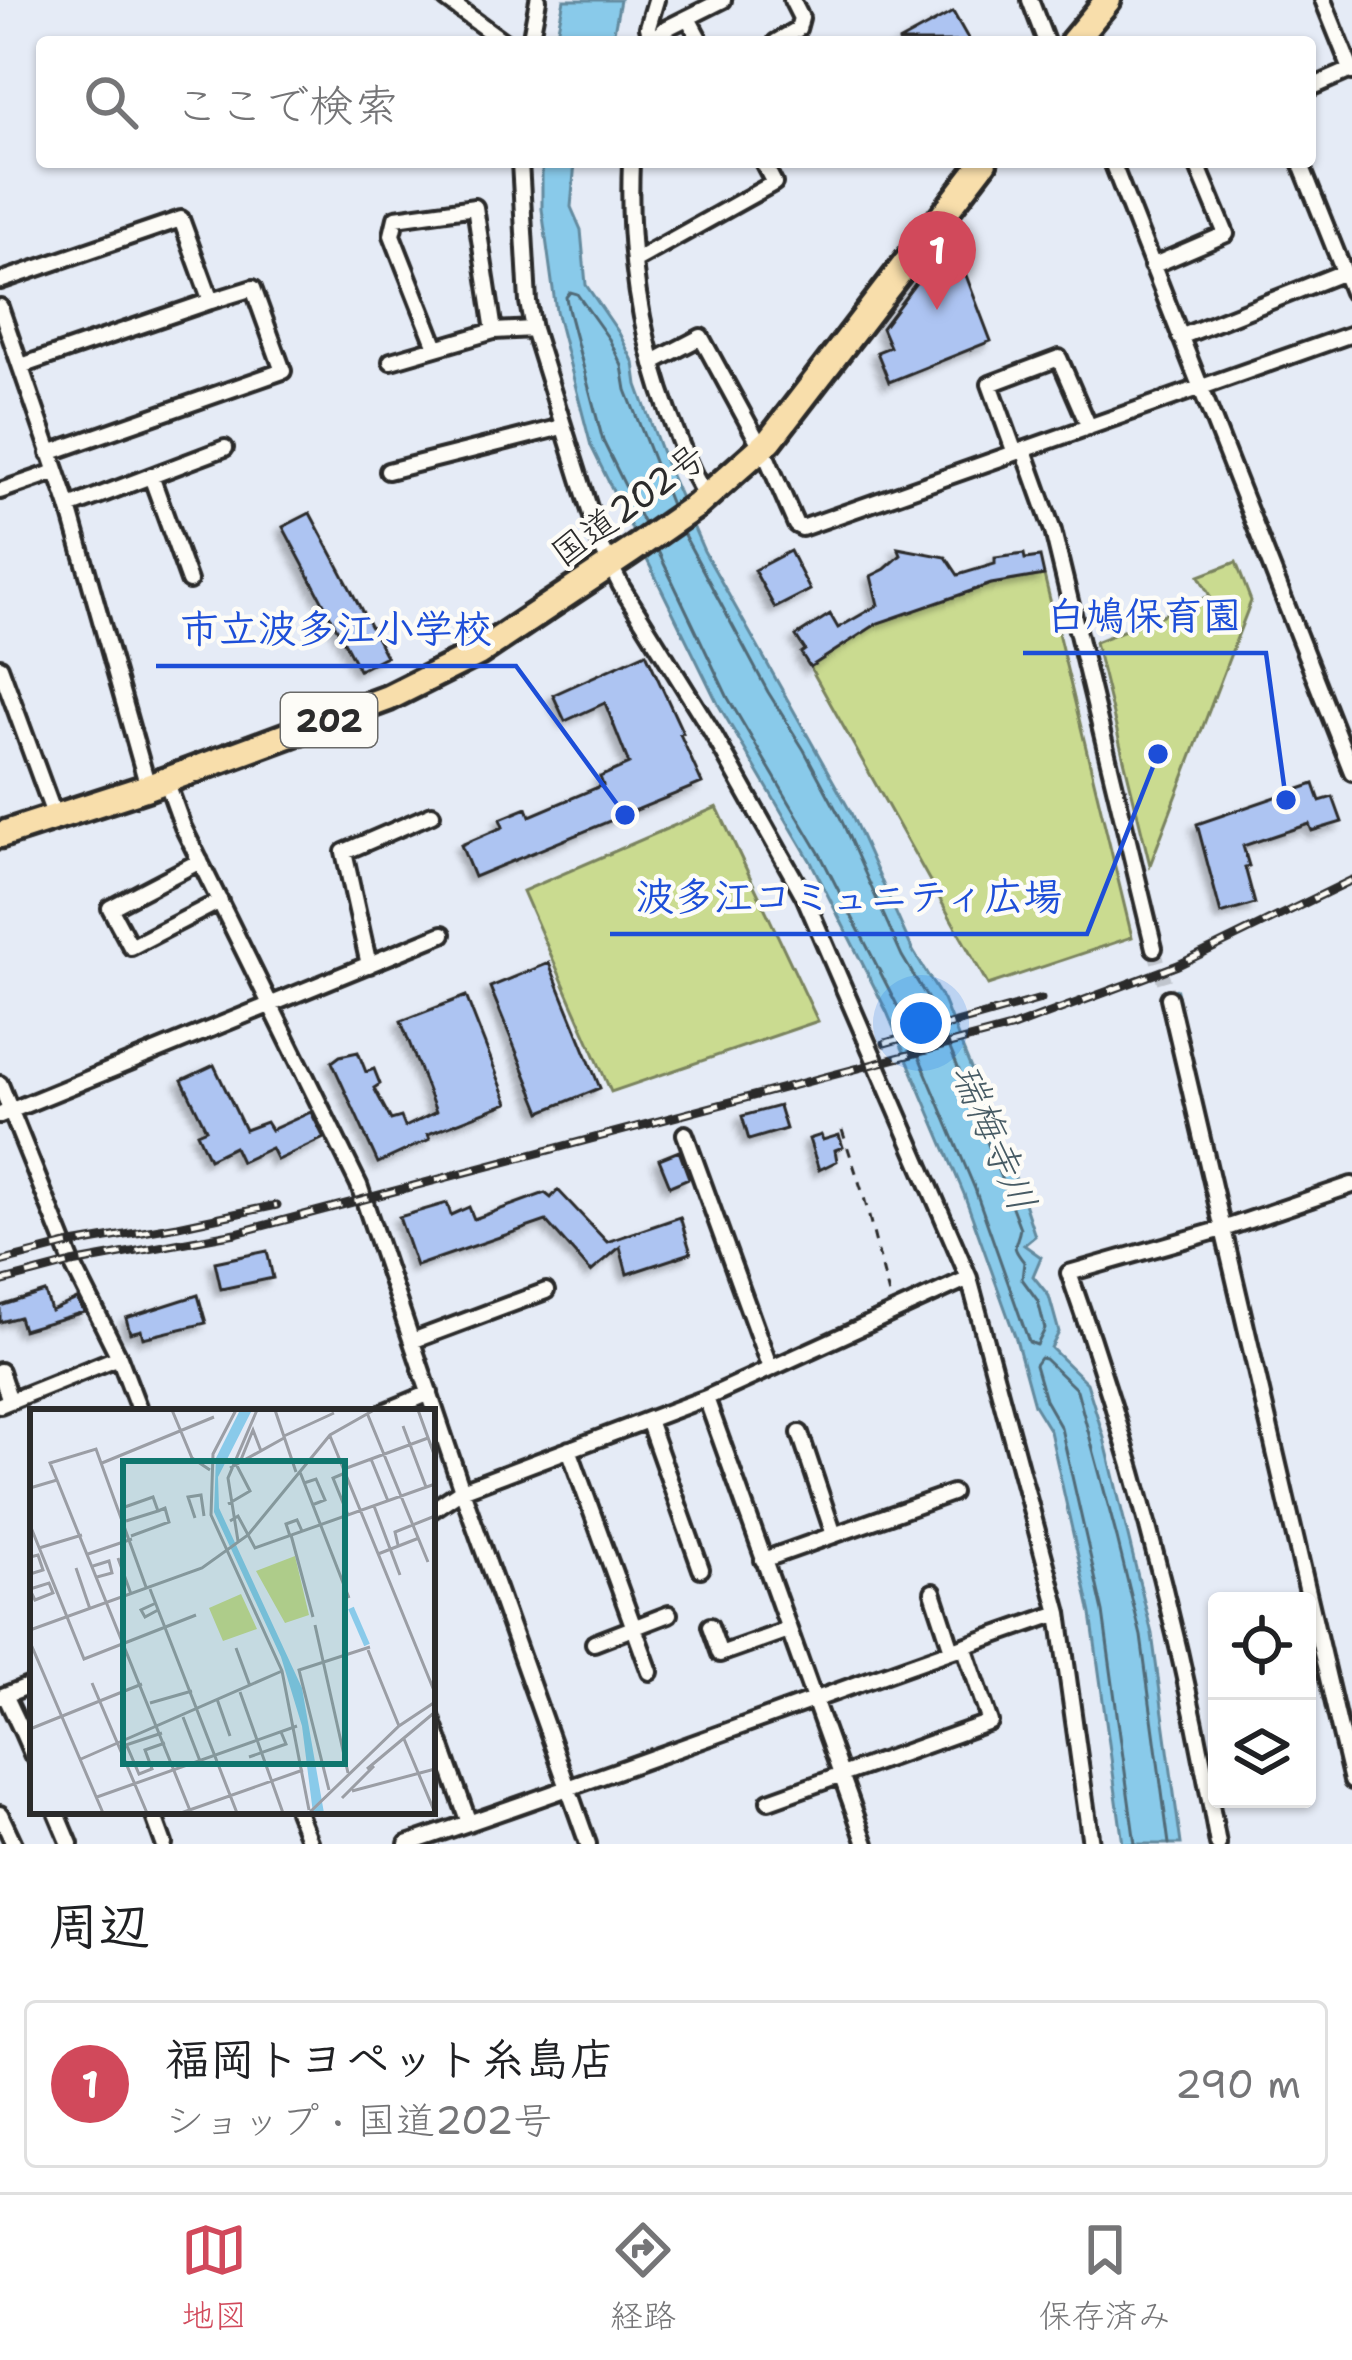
<!DOCTYPE html>
<html lang="ja">
<head>
<meta charset="utf-8">
<style>
  :root { --surface:#fff; --page:#f6f6f6; --text:#202124; --muted:#757577; --line:#e0e0e0; --accent:#d1495b }
  body { margin:0; font-family:"Shantell Sans","Klee One",sans-serif; background:var(--page); color:var(--text) }
  .controls { position:absolute; right:36px; bottom:36px; display:grid; overflow:hidden; border-radius:12px; box-shadow:0 3px 9px #0004 }
  .controls button { width:108px; height:108px; display:grid; place-items:center; padding:0; border:0; border-bottom:3px solid var(--line); background:var(--surface); color:var(--text); font:60px sans-serif }
  .you { position:absolute; left:921px; top:1023px; width:42px; height:42px; margin:-30px; border:9px solid #fff; border-radius:50%; background:#1a73e8; box-shadow:0 0 0 18px #1a73e833 }
  .badge { display:grid; place-items:center; width:78px; height:78px; border-radius:50%; background:var(--accent); color:#fff; font-size:39px; font-weight:700 }
  .pin { position:absolute; translate:-50% -99px; filter:drop-shadow(0 3px 6px #0008) }
  .pin::after { content:''; position:absolute; top:63px; width:42px; height:36px; background:inherit; clip-path:polygon(0 0,100% 0,50% 100%) }
  .list { margin:0; padding:0; list-style:none }
  h2 { display:flex; justify-content:space-between; align-items:center; height:156px; margin:0; padding:0 48px; font-size:51px }
  h2 small { font-size:39px; font-weight:400; color:var(--muted) }
  .list li { display:grid; grid-template-columns:78px 1fr auto; gap:36px; align-items:center; box-sizing:border-box; height:168px; margin:0 24px 24px; padding:0 24px; border:3px solid var(--line); border-radius:12px }
  .list b { display:block; font-size:45px; white-space:nowrap }
  .list p { margin:0; font-size:39px; white-space:nowrap; color:var(--muted) }
  .list em { font-size:39px; font-style:normal; color:var(--muted) }
  .icon { flex:none; width:66px; height:66px; fill:none; stroke:currentColor; stroke-width:2; stroke-linecap:round; stroke-linejoin:round }
  .map { position:relative; flex:none; width:1352px; height:1844px; overflow:hidden }
  .search { position:absolute; background:var(--surface); box-shadow:0 3px 9px #0004; left:36px; right:36px; top:36px; height:132px; display:flex; align-items:center; gap:30px; box-sizing:border-box; padding:0 42px; border-radius:12px; color:var(--muted); font-size:45px }
  .sheet { height:348px; background:var(--surface) }
  nav { display:flex; justify-content:space-around; align-items:center; box-sizing:border-box; height:168px; border-top:3px solid var(--line); background:var(--surface); font-size:33px; color:var(--muted) }
  nav a { display:grid; justify-items:center; gap:6px }
  nav .on { color:var(--accent) }
  .map>svg:first-child { display:block }
</style>
</head>
<body>
<div class="map">
<svg width="1352" height="1844" viewBox="0 0 1352 1844">
  <defs>
    <filter id="shadow"><feDropShadow dx="-5.5" dy="5.5" stdDeviation="3" flood-color="#0004"/></filter>
  </defs>
  <rect width="100%" height="100%" fill="#e5ebf6"/>
  <filter id="ink" filterUnits="userSpaceOnUse"><feTurbulence type="fractalNoise" baseFrequency=".00833" numOctaves="2"/><feDisplacementMap in="SourceGraphic" scale="24" xChannelSelector="R" yChannelSelector="G"/><feConvolveMatrix kernelMatrix="1 2 1 2 8 2 1 2 1" color-interpolation-filters="sRGB"/></filter>
  <g filter="url(#ink)">
    <!-- green -->
    <path fill="#cadb90" stroke="#7a835e" stroke-width="3" d="M1236 562 1251 601 1150 865 1095 642 1210 596 1199 576Z
      M1044 575 1132 937 988 985 810 667 878 623 991 584Z
      M717 807 818 1021 611 1092 523 891Z"/>
    <!-- water -->
    <path fill="#89caea" stroke="#638a9e" stroke-width="3" d="M564 0H620L612 42H555Z
      M542 162H575L571 207 581 230 586 285 619 333 634 363 637 385 666 464 704 551 850 811 913 951 943 1000 1017 1182 1035 1236 1024 1245 1041 1257 1033 1276 1049 1296 1059 1332 1051 1348 1087 1383 1104 1438 1152 1634 1181 1844H1123L1091 1614 1050 1431 1034 1405 1016 1339 964 1194 887 1012 811 862 718 704 591 446 556 311 542 209Z"/>
    <g fill="none" stroke-linecap="round" stroke-linejoin="round">
      <!-- shore -->
      <path stroke="#516b77" stroke-width="3" d="M644 524 603 441 568 309 566 297 570 292 577 294 609 339 622 366 626 390 671 505
        M658 551 728 698 821 856 898 1007 975 1189 1029 1342 1037 1345 1045 1329 1038 1301 1022 1279 1024 1262C1009 1243 1017 1247 1020 1228L967 1089 932 1006 902 956 840 817 804 750 768 692 683 533
        M1135 1844 1103 1612 1061 1428 1045 1400 1035 1365 1040 1358 1045 1359 1077 1390 1117 1538 1141 1636 1169 1844"/>
      <!-- stream -->
      <path stroke="#638a9e" stroke-width="4.5" d="M1176 990 1196 1085"/>
    </g>
    <!-- building -->
    <path fill="#adc4f2" stroke="#2b2b2b" stroke-width="3" filter="url(#shadow)" d="M953 12 970 42H898Z
      M951 236 991 341 889 382 877 352 890 347 882 328Z
      M310 513 386 656 359 670 283 527Z
      M898 548 946 557 958 575 995 564V558L1024 554 1025 559 1040 557 1044 575 991 584 878 623 810 667 801 653 805 650 796 636 830 614 838 628 878 605 871 576 885 569 901 555Z
      M790 551 810 590 775 608 754 570Z
      M646 653 683 733 680 734 702 783 474 877 461 845 503 827 500 819 527 808 530 816 603 785 600 777 629 764 605 703 565 721 553 695Z
      M1314 784 1320 801 1333 797 1342 822 1312 831 1309 824 1243 846 1249 866 1245 867 1255 904 1221 914 1197 824Z
      M549 963 600 1088 541 1112 490 987Z
      M466 996 508 1103 428 1134 430 1139 378 1163 332 1062 340 1056 358 1052 366 1072 374 1069 380 1084 374 1088 391 1120 401 1117 405 1127 436 1112 401 1021Z
      M214 1065 245 1130 266 1122 271 1130 311 1112 324 1138 277 1160 271 1148 241 1162 234 1147 209 1159 197 1133 206 1129 182 1080Z
      M779 1106 786 1129 749 1140 742 1116Z
      M821 1135 823 1140 839 1135 843 1147 835 1150 837 1161 819 1170 809 1139Z
      M679 1151 689 1178 670 1186 659 1159Z
      M558 1190 607 1242 680 1217 691 1253 627 1274 620 1247 591 1272 546 1221 416 1266 399 1217 447 1203 451 1215 469 1207 474 1219 545 1193 551 1198Z
      M267 1251 273 1278 221 1289 215 1262Z
      M45 1292 51 1311 77 1299 84 1312 23 1330 19 1317 0 1322V1306Z
      M198 1295 206 1323 143 1338 141 1330 130 1333 126 1318Z"/>
    <g fill="none" stroke-linecap="round" stroke-linejoin="round">
      <!-- minor-tunnel -->
      <path stroke="#c0c5cd" stroke-width="14" stroke-dasharray="14 7" stroke-linecap="butt" d="M1154 948 1169 998"/>
      <!-- minor casing -->
      <g stroke="#2b2b2b" stroke-width="22">
        <path id="minor" d="M447 0 504 42
          M1030 0 1046 42
          M1323 0 1352 72
          M688 18 701 42
          M530 42 538 0
          M652 42 648 27 656 0
          M654 42 663 30 723 0
          M776 42 798 29 801 18 792 0
          M1310 88 1351 70
          M520 162 528 302 533 329 601 546 621 586 712 732 804 896 969 1278 1059 1613 1091 1844
          M631 162C627 256 642 350 678 437 686 458 694 478 706 496
          M1112 162 1352 772
          M1300 162 1352 292
          M634 261 774 183 763 162
          M1152 266 1226 234 1196 162
          M0 281 181 219 211 301 21 366
          M0 307 69 507 148 787
          M1180 337 1344 272
          M436 347 392 235 396 218 475 207 494 331
          M391 361 494 331 533 329
          M653 362 701 337 767 458 796 525 802 528 1352 334
          M1024 450 1053 531 1154 948
          M49 453 283 371 253 288 211 301
          M1015 453 990 384 1059 358 1089 427
          M388 471 562 427
          M151 476 189 581
          M0 491 55 472
          M69 507 225 448
          M0 667 55 817
          M166 780 183 827 359 1185 462 1490 588 1844
          M200 861 110 908 131 947 220 901
          M369 965 344 852 432 814
          M1169 998 1352 1781
          M0 1084 72 1263 119 1357 140 1412
          M0 1115 443 934
          M685 1134 770 1368
          M412 1341 546 1291
          M0 1371 10 1401
          M706 1398 866 1844
          M0 1405 119 1357
          M384 1412 430 1393
          M648 1420 701 1569
          M800 1433 834 1535
          M569 1449 650 1672
          M432 1510 462 1490 706 1398 969 1278
          M763 1560 952 1493
          M933 1592 952 1650
          M710 1626 720 1654 788 1630
          M594 1643 669 1614
          M5 1695 23 1733 33 1729
          M0 1697 33 1684
          M432 1719 469 1823
          M23 1733 33 1756
          M769 1801 990 1722 964 1646
          M56 1811 70 1844
          M152 1811 164 1844
          M297 1811 310 1844
          M0 1814 14 1844
          M407 1844C626 1770 841 1688 1059 1613
          M1218 1844C1184 1650 1135 1458 1069 1273L1223 1229 1352 1185"/>
      </g>
      <!-- trunk casing -->
      <g stroke="#2b2b2b" stroke-width="33">
        <path id="trunk" d="M1073 42 1108 0
          M0 835 148 787 388 698 478 653 631 551 697 505 770 440 984 162"/>
      </g>
      <!-- path -->
      <path stroke="#2b2b2b" stroke-width="3" stroke-dasharray="9 9" stroke-linecap="butt" d="M842 1130 864 1197 889 1295"/>
      <!-- minor -->
      <use href="#minor" stroke="#fdfcf7" stroke-width="14"/>
      <!-- trunk -->
      <use href="#trunk" stroke="#f8deab" stroke-width="24"/>
      <!-- rail casing -->
      <g stroke="#2b2b2b" stroke-width="9">
        <path id="rail" d="M885 1043 1041 999
          M0 1262 66 1245 178 1226 277 1205
          M0 1282 72 1263 236 1233 1010 1028 1178 965 1352 880"/>
      </g>
      <!-- rail -->
      <use href="#rail" stroke="#fdfcf7" stroke-width="4.5" stroke-dasharray="14" stroke-linecap="butt"/>
    </g>
  </g>
  <g text-anchor="middle" dominant-baseline="central" stroke-width="9" stroke-linejoin="round" paint-order="stroke">
    <!-- shield labels -->
    <rect fill="#fdfcf7" stroke="#6a6a68" stroke-width="3" x="281" y="693" width="96" height="54" rx="9"/>
    <g font-size="33" font-weight="bold" fill="#2b2b2b">
      <text x="329" y="720">202</text>
    </g>
    <!-- street labels -->
    <g font-size="36" fill="#2b2b2b" stroke="#fdfcf7">
      <text transform="translate(628 505) rotate(-36)">国道202号</text>
    </g>
    <!-- water labels -->
    <g font-size="39" font-style="italic" fill="#475b64" stroke="#fdfcf7">
      <text transform="translate(995 1137) rotate(67)">瑞梅寺川</text>
    </g>
  </g>
  <!-- overview -->
  <g transform="translate(30 1409)">
    <rect width="405" height="405" fill="#e5ebf6"/>
    <path d="M265 147 279 206 255 214 226 162ZM211 185 227 220 193 232 179 199Z" fill="#cadb90"/>
    <path d="M210 1H222L188 68 189 99 272 279 294 404H283L272 317 251 248 184 103 186 49Z" fill="#89caea"/>
    <path fill="none" stroke="#89caea" stroke-width="6" d="M321 199 337 236"/>
    <path fill="none" stroke="#9b9ea5" stroke-width="3" d="M142 1 162 49 180 61M206 1 183 45 181 106 252 262 279 401M245 1 266 63M388 1 405 48M337 4 398 153M373 17 396 78M254 27 304 4M300 27 405 284M341 50 358 92M210 53 223 21 231 42M72 54 184 8M200 59 254 29M314 60 398 29M270 63 319 189M315 64 303 69 318 106M27 71 161 404M274 74 286 70 295 91 282 96M0 79 27 71 20 54 66 40 116 178M198 95 220 82 206 55M344 97 370 166M92 99 123 88 128 102 96 112M165 109 158 88 171 86 174 107M200 112 208 107 225 139 405 75M0 116 54 250 166 206M261 126 283 208M101 127 139 113 135 99 128 102M260 127 256 115 267 111 272 122M208 132 198 69 227 1M368 136 365 123 405 107M9 139 52 126M58 145 102 130M348 145 389 129M0 148 8 146 13 161 0 165M88 149 101 185M63 157 79 152 82 164 67 168M46 159 60 200M0 180 19 174 23 184 5 191 0 181M120 180 207 404M126 194 111 201 115 208 128 201M285 216 318 364M0 221 172 159 218 126 300 26 344 1M0 233 73 404M206 239 220 277M338 241 369 317M62 274 117 404M210 283 253 404M187 290 200 327M120 294 162 282M153 308 170 352M0 320 112 275M374 330 405 404M96 336 132 324M97 337 109 365 122 360 115 341 135 334M219 348 256 335 251 323M51 350 252 262M337 360 405 303M299 381 269 261 340 238M322 382 405 360M67 388 267 317M312 389 344 357M151 404 273 361M279 404 369 317 405 293"/>
    <path fill="#0f766e" fill-opacity="0.15" stroke="#0f766e" stroke-width="6" d="M93 52H315V355H93Z"/>
    <rect width="405" height="405" fill="none" stroke="#2b2b2b" stroke-width="6"/>
  </g>
  <!-- callouts -->
  <path fill="none" stroke="#1d4ed8" stroke-width="4.5" d="M1286 800L1266 653H1023M625 815L516 666H156M1158 754L1087 934H610"/>
  <g fill="#1d4ed8" stroke="#fdfcf7" stroke-width="4.5">
    <circle cx="1286" cy="800" r="12"/>
    <circle cx="625" cy="815" r="12"/>
    <circle cx="1158" cy="754" r="12"/>
  </g>
  <g font-size="39" text-anchor="middle" font-weight="bold" fill="#1d4ed8" stroke="#fdfcf7" stroke-width="9" stroke-linejoin="round" paint-order="stroke">
    <text x="1144" y="629">白鳩保育園</text>
    <text x="336" y="642">市立波多江小学校</text>
    <text x="849" y="910">波多江コミュニティ広場</text>
  </g>
</svg>
<div class="controls">
<button><svg class="icon" aria-label="locate" viewBox="0 0 24 24"><circle cx="12" cy="12" r="6"/><path d="M12 2v4M12 18v4M2 12h4M18 12h4"/></svg></button>
<button><svg class="icon" aria-label="layers" viewBox="0 0 24 24"><path d="M12 4l9 5-9 5-9-5zM3 14l9 5 9-5"/></svg></button>
</div>
<div class="you"></div>
<div class="pin badge" style="left:937px;top:310px">1</div>
<div class="search"><svg class="icon" aria-label="search" viewBox="0 0 24 24"><circle cx="10" cy="10" r="6"/><path d="M15 15l6 6"/></svg>ここで検索</div>
</div>
<section class="sheet">
<h2>周辺<small></small></h2>
<ul class="list">
<li><span class="badge">1</span><div><b>福岡トヨペット糸島店</b><p>ショップ · 国道202号</p></div><em>290 m</em></li>
</ul>
</section>
<nav>
<a class="on"><svg class="icon" aria-label="map" viewBox="0 0 24 24"><path d="M3 6l6-2 6 2 6-2v14l-6 2-6-2-6 2zM9 4v14M15 6v14"/></svg>地図</a>
<a><svg class="icon" aria-label="directions" viewBox="0 0 24 24"><path d="M12 3l9 9-9 9-9-9zM9 14v-3h6M13 9l2 2-2 2"/></svg>経路</a>
<a><svg class="icon" aria-label="saved" viewBox="0 0 24 24"><path d="M7 4h10v16l-5-4-5 4z"/></svg>保存済み</a>
</nav>
</body>
</html>
